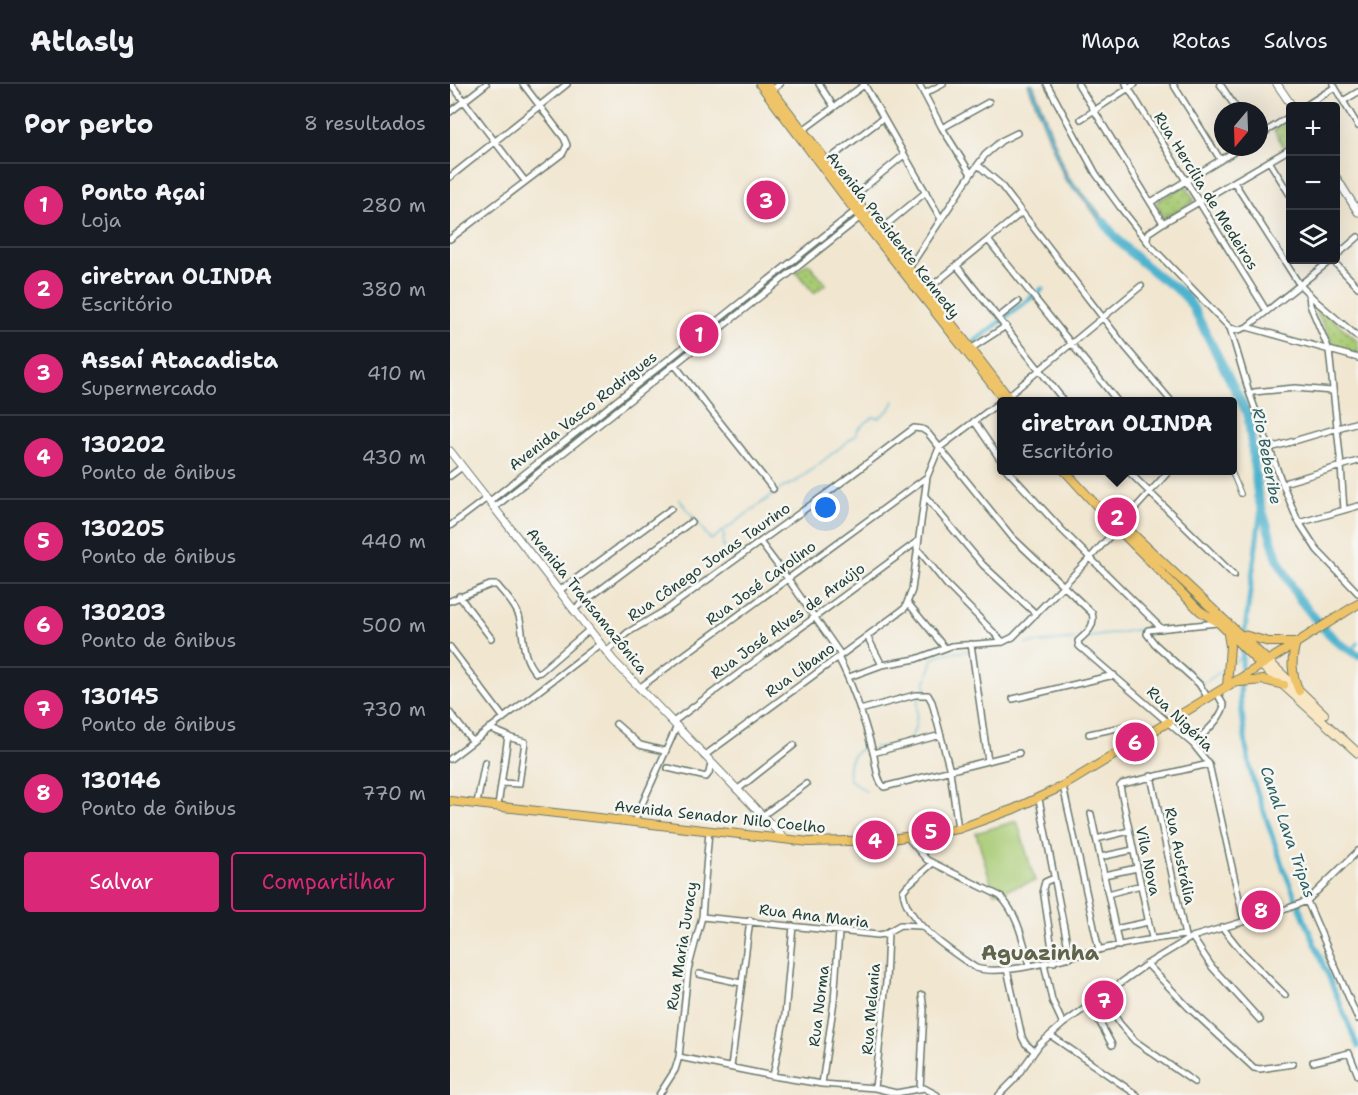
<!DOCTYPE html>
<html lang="pt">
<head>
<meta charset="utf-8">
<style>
  :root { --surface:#171b24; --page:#20242c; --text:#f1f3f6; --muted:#9ea1a6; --line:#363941; --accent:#db2777 }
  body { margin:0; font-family:"Shantell Sans",sans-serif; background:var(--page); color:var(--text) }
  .controls { position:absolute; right:18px; top:18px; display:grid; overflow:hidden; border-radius:6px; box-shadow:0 6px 24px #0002 }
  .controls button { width:54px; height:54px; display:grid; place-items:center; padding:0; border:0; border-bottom:2px solid var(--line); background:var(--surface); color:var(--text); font:30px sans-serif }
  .compass { position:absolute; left:764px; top:18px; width:54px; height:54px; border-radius:50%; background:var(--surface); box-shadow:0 6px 24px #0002; rotate:199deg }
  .you { position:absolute; left:376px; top:424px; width:21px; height:21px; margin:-15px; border:4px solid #fff; border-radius:50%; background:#1a73e8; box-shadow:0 0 0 9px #1a73e833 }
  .badge { display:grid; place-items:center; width:39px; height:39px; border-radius:50%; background:var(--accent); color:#fff; font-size:20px; font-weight:700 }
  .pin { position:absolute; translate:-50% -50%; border:3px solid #fff; box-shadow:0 2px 6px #0006 }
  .popup { position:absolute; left:547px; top:313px; width:240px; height:78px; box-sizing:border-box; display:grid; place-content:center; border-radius:6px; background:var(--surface); filter:drop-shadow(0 2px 4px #0005); font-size:20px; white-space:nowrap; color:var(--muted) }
  .popup b { font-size:22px; color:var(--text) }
  .popup::after { content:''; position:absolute; left:50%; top:100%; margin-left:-12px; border:12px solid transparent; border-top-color:var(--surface) }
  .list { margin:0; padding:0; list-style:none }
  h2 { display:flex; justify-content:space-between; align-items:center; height:78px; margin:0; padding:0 24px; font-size:26px }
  h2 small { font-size:20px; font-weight:400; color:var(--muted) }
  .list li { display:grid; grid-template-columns:39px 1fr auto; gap:18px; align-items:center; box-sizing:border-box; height:84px; padding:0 24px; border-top:2px solid var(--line) }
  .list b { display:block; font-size:22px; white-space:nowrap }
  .list p { margin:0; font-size:20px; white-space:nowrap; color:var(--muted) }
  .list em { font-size:20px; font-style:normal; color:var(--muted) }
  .actions { display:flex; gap:12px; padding:18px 24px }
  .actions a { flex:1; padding:14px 0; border:2px solid var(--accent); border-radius:6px; text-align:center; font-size:21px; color:var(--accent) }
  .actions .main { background:var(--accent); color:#fff }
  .icon { flex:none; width:33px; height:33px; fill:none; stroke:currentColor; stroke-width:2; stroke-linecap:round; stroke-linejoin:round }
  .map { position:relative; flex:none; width:908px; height:1011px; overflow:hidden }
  header { display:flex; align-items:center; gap:36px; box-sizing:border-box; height:84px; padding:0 30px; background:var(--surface); border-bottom:2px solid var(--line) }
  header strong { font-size:28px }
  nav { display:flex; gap:33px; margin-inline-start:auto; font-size:21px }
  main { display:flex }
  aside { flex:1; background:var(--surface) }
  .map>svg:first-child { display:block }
</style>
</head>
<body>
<header>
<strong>Atlasly</strong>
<nav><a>Mapa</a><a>Rotas</a><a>Salvos</a></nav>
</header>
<main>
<aside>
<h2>Por perto<small>8 resultados</small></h2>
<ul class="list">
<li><span class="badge">1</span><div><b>Ponto Açai</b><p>Loja</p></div><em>280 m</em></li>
<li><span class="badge">2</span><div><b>ciretran OLINDA</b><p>Escritório</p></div><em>380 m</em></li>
<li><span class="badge">3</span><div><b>Assaí Atacadista</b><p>Supermercado</p></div><em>410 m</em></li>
<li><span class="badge">4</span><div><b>130202</b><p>Ponto de ônibus</p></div><em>430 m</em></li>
<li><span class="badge">5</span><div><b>130205</b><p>Ponto de ônibus</p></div><em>440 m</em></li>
<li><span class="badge">6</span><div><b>130203</b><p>Ponto de ônibus</p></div><em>500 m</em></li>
<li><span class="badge">7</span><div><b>130145</b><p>Ponto de ônibus</p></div><em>730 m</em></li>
<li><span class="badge">8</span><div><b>130146</b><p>Ponto de ônibus</p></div><em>770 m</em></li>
</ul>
<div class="actions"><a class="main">Salvar</a><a>Compartilhar</a></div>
</aside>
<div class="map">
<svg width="908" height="1011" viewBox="0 0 908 1011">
  <defs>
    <pattern id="park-dots" width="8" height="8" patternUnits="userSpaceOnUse" patternTransform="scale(1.5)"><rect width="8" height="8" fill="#a8cb73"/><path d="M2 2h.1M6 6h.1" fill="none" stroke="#88a65f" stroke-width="1.8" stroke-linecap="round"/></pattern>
    <pattern id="water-ripples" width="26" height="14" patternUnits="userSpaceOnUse" patternTransform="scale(1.5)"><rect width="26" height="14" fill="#4fb3ce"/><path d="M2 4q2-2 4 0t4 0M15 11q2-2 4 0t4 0" fill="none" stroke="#4193a8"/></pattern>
  </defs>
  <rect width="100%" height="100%" fill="#f6f6f2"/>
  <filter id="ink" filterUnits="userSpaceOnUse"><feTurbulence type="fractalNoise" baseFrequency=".0167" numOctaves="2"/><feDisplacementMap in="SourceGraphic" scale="12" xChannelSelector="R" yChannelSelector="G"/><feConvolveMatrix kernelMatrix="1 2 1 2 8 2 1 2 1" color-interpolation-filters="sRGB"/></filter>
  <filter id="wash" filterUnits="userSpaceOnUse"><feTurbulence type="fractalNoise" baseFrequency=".008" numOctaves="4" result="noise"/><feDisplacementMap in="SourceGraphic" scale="24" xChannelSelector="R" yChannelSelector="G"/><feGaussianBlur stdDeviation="1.35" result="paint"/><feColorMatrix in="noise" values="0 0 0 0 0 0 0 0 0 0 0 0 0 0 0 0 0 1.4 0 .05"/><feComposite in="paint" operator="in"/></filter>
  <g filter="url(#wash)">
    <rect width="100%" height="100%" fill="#f1e6d0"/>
    <!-- grass -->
    <path fill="#a8cb73" stroke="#648454" stroke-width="1.5" d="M567 737 585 797 544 809 526 749Z"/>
    <!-- park -->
    <path fill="url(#park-dots)" stroke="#648454" stroke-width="1.5" d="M840 36V61L835 65 824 46Z
      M735 101 745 117 714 134 707 122V118Z
      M381 148 384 151 226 276 224 274Z
      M358 179 376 200 364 209 346 188Z
      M867 222 908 257V271L884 262 865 225Z
      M214 281 217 284 131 352 128 349Z"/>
    <!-- water -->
    <path fill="url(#water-ripples)" stroke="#377881" stroke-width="1.5" d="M578 0H583L617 91 644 122 661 145 657 148 637 119 615 95Z"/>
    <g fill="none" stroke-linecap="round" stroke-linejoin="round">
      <!-- stream -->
      <path stroke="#4fb3ce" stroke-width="1.5" d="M805 398 816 401H832
        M229 415 261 456 332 404 347 397 406 351 408 345 423 333 429 334 440 325 444 317
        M273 447 274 452 273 462 279 470
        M634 554 692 545 696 549
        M575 560 627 555
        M901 567 908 558
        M783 579 792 573
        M731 580 753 600 774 585
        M476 605 475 600 483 575 492 570 518 567
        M424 663C467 661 465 654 468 615L470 614
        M413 664C400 670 396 682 400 696L416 707"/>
      <!-- canal -->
      <path stroke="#4fb3ce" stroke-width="5" d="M588 209 592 205
        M524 258 583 212
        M794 554 811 424
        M793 563 790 612 796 662 802 693 834 786 908 963"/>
      <!-- river -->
      <path stroke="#4fb3ce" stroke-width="9" d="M654 138C668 160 691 178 711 194 723 203 735 209 742 222L798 331 808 413 828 476 847 512 871 542 890 560 908 571"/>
    </g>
  </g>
  <g filter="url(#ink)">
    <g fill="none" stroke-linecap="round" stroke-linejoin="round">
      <!-- pedestrian casing -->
      <g stroke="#68786b" stroke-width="6">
        <path id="pedestrian" d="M781 386 791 410"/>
      </g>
      <!-- minor casing -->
      <g stroke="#68786b" stroke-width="8">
        <path id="minor" d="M1 0 75 97
          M369 0 384 23
          M414 0 491 135
          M469 0 492 44 521 90
          M597 0 646 90 670 123 700 161 780 244 789 246 797 243 881 176
          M628 0 713 139
          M676 0 816 226
          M723 0 770 75
          M770 0 788 27
          M883 0 908 42
          M322 6 330 0
          M474 10 493 0
          M893 17 908 8
          M855 22 885 3
          M0 28 36 0
          M631 35 685 0
          M492 44 539 18
          M353 46 414 1
          M809 52 840 32
          M377 77 433 34
          M819 77 840 111
          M528 81 550 100 677 265 722 318
          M0 93 117 0
          M784 98 849 200 868 219 908 253
          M404 112 454 71
          M701 118 792 63
          M430 146 476 108
          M0 155 113 69 117 61 114 54 73 0
          M697 155 698 149 713 139 840 65
          M538 156 668 318
          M886 172 908 153
          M882 176 908 203
          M506 181 615 318
          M459 184 521 90 535 71 551 57 567 49
          M477 206 571 129
          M859 210 860 221 879 266 891 382 894 426
          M549 233 568 218
          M797 243 908 274
          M780 244 799 308 831 396 847 435 867 466 908 509
          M522 264 556 242
          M224 280 323 405
          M804 308 845 304 882 307
          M558 312 691 202
          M524 337 552 378
          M824 363 908 338
          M557 386 611 445 712 545
          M677 386 784 491
          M0 392 12 383
          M837 398 908 377
          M475 412 533 481 586 530
          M40 417 408 125
          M45 423 413 131
          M852 438 908 422
          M0 442 37 414
          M310 458 338 495 391 571
          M467 464 497 501 553 558
          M109 507 221 425
          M9 512 41 554
          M0 517 40 501H47C55 511 65 520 69 532 75 552 70 572 86 589L90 588 139 546
          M458 519 495 564
          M123 526 241 438
          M417 552 432 581
          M521 560 538 677
          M0 563 53 633
          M156 568 177 549 216 526 380 407 464 344 472 345 477 348 562 453 642 529C646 542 637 549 628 557L629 562 743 660 759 680 794 837
          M388 573C404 603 414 635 423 668 426 679 426 695 434 703L569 669
          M399 593 432 581 466 575 501 562 553 558 563 553 641 473 720 386
          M189 604 477 393
          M758 614 749 600 705 560 697 550 698 546 767 539
          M563 615 664 591
          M410 626 465 611H478L482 618 500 687 508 745
          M0 629 22 657
          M223 638 468 457
          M166 640 190 661 214 667
          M39 644 58 652 48 722
          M639 650 686 640 697 651
          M743 660C754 649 769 638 774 622L767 609
          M423 669 491 651
          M254 672 455 524 462 506 477 393 489 364 554 315
          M0 675 150 560
          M218 684 256 693 259 689 261 679
          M701 692 735 852
          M52 699 69 700 75 658 58 653
          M613 702 649 866
          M287 706 344 661
          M589 715 620 874
          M27 719 35 678
          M641 730 669 862
          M312 732 356 700
          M184 738 227 642
          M458 754 477 776 550 812C568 830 573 857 580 881
          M646 755 679 747
          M650 773 683 766
          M483 779 457 802 453 807C456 839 501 867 526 884 554 893 618 873 648 866 677 859 706 854 735 851
          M654 791 687 784
          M658 810 691 801
          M857 817 908 935
          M252 833 428 851 434 850 450 841 470 842
          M772 843 792 868 835 911
          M665 845 698 838
          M742 853 762 883 810 936
          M702 854 670 702 672 700 759 680
          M604 878 593 805 595 798 604 794
          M594 879 602 916 613 940
          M697 880 739 924 804 984 810 985 843 980
          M557 885 572 953 575 959 584 967
          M249 890 291 899
          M653 912 670 940 685 957 744 998
          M640 920 662 961
          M600 951 687 1011
          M229 973 323 992 372 1000 425 1004 446 1009 474 1004 487 1011
          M863 978 899 969 908 991
          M281 983 300 836
          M323 992 335 931 343 842
          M372 1000 384 917 389 848
          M425 1004 436 898 438 848
          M470 1005 474 926 472 911
          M209 1011 225 986 229 973 238 886 252 833 259 747
          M549 1011 564 996 590 960 613 940 697 880 742 853 836 825 857 817 908 767"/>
      </g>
      <!-- tertiary casing -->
      <g stroke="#68786b" stroke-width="9">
        <path id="tertiary" d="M827 0 842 22
          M886 93 908 128
          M0 367 163 576 335 755"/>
      </g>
      <!-- secondary casing -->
      <g stroke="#68786b" stroke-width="10">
        <path id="secondary" d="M818 577 874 630
          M811 581 908 669"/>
      </g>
      <!-- primary casing -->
      <g stroke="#68786b" stroke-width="10">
        <path id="primary" d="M310 0 410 133 556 318
          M317 0 562 318
          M614 386 667 444 750 527 769 539 811 581
          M654 423 818 577
          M794 551 819 558H846
          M846 558C841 576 841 589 849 607
          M790 598 814 596 834 601
          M777 603 780 562 778 550
          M0 717 359 758 435 756 508 745 564 725 613 702 794 592 908 520"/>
      </g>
      <!-- pedestrian -->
      <use href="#pedestrian" stroke="#fff" stroke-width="4"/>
      <!-- minor -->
      <use href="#minor" stroke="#fff" stroke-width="5"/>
      <!-- tertiary -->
      <use href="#tertiary" stroke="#fff" stroke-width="7"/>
      <!-- secondary -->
      <use href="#secondary" stroke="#f9e7c3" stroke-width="8"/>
      <!-- primary -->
      <use href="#primary" stroke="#efc469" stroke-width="8"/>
    </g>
  </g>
  <g text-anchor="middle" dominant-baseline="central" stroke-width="5" stroke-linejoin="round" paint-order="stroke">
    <!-- street labels -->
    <g font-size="15" fill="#1f3d34" stroke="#f6f6f2">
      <text transform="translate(756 107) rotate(58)">Rua Hercília de Medeiros</text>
      <text transform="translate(443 151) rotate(52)">Avenida Presidente Kennedy</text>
      <text transform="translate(133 327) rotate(-38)">Avenida Vasco Rodrigues</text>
      <text transform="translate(259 478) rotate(-35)">Rua Cônego Jonas Taurino</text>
      <text transform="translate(311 499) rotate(-36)">Rua José Carolino</text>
      <text transform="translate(137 517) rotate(51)">Avenida Transamazônica</text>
      <text transform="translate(338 537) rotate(-36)">Rua José Alves de Araújo</text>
      <text transform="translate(350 586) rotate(-36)">Rua Líbano</text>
      <text transform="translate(730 635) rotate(44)">Rua Nigéria</text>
      <text transform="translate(270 733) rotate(6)">Avenida Senador Nilo Coelho</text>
      <text transform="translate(730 772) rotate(78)">Rua Austrália</text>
      <text transform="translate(698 777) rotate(78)">Vila Nova</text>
      <text transform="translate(364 832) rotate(7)">Rua Ana Maria</text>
      <text transform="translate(232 862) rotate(-81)">Rua Maria Juracy</text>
      <text transform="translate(369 922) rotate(-83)">Rua Norma</text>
      <text transform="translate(421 925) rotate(-85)">Rua Melania</text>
    </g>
    <!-- water labels -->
    <g font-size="16" font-style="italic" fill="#2d6062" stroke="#f6f6f2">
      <text transform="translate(817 372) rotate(79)">Rio Beberibe</text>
      <text transform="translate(838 748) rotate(71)">Canal Lava Tripas</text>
    </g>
    <!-- district labels -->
    <g font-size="21" font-weight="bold" fill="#60644c" stroke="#f6f6f2">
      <text x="590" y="869">Aguazinha</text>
    </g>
  </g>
</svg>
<div class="controls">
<button>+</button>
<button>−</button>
<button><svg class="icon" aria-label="layers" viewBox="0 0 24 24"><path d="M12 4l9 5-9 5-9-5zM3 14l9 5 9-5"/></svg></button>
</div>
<svg class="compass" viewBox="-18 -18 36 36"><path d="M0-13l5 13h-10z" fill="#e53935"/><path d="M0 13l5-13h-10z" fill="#9ea1a6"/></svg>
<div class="you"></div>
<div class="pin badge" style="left:249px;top:250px">1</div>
<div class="pin badge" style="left:667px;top:433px">2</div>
<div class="popup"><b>ciretran OLINDA</b>Escritório</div>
<div class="pin badge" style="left:316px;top:116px">3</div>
<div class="pin badge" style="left:425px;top:756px">4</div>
<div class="pin badge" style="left:481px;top:747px">5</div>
<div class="pin badge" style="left:685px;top:658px">6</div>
<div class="pin badge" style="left:654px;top:916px">7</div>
<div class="pin badge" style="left:811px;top:826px">8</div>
</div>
</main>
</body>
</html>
